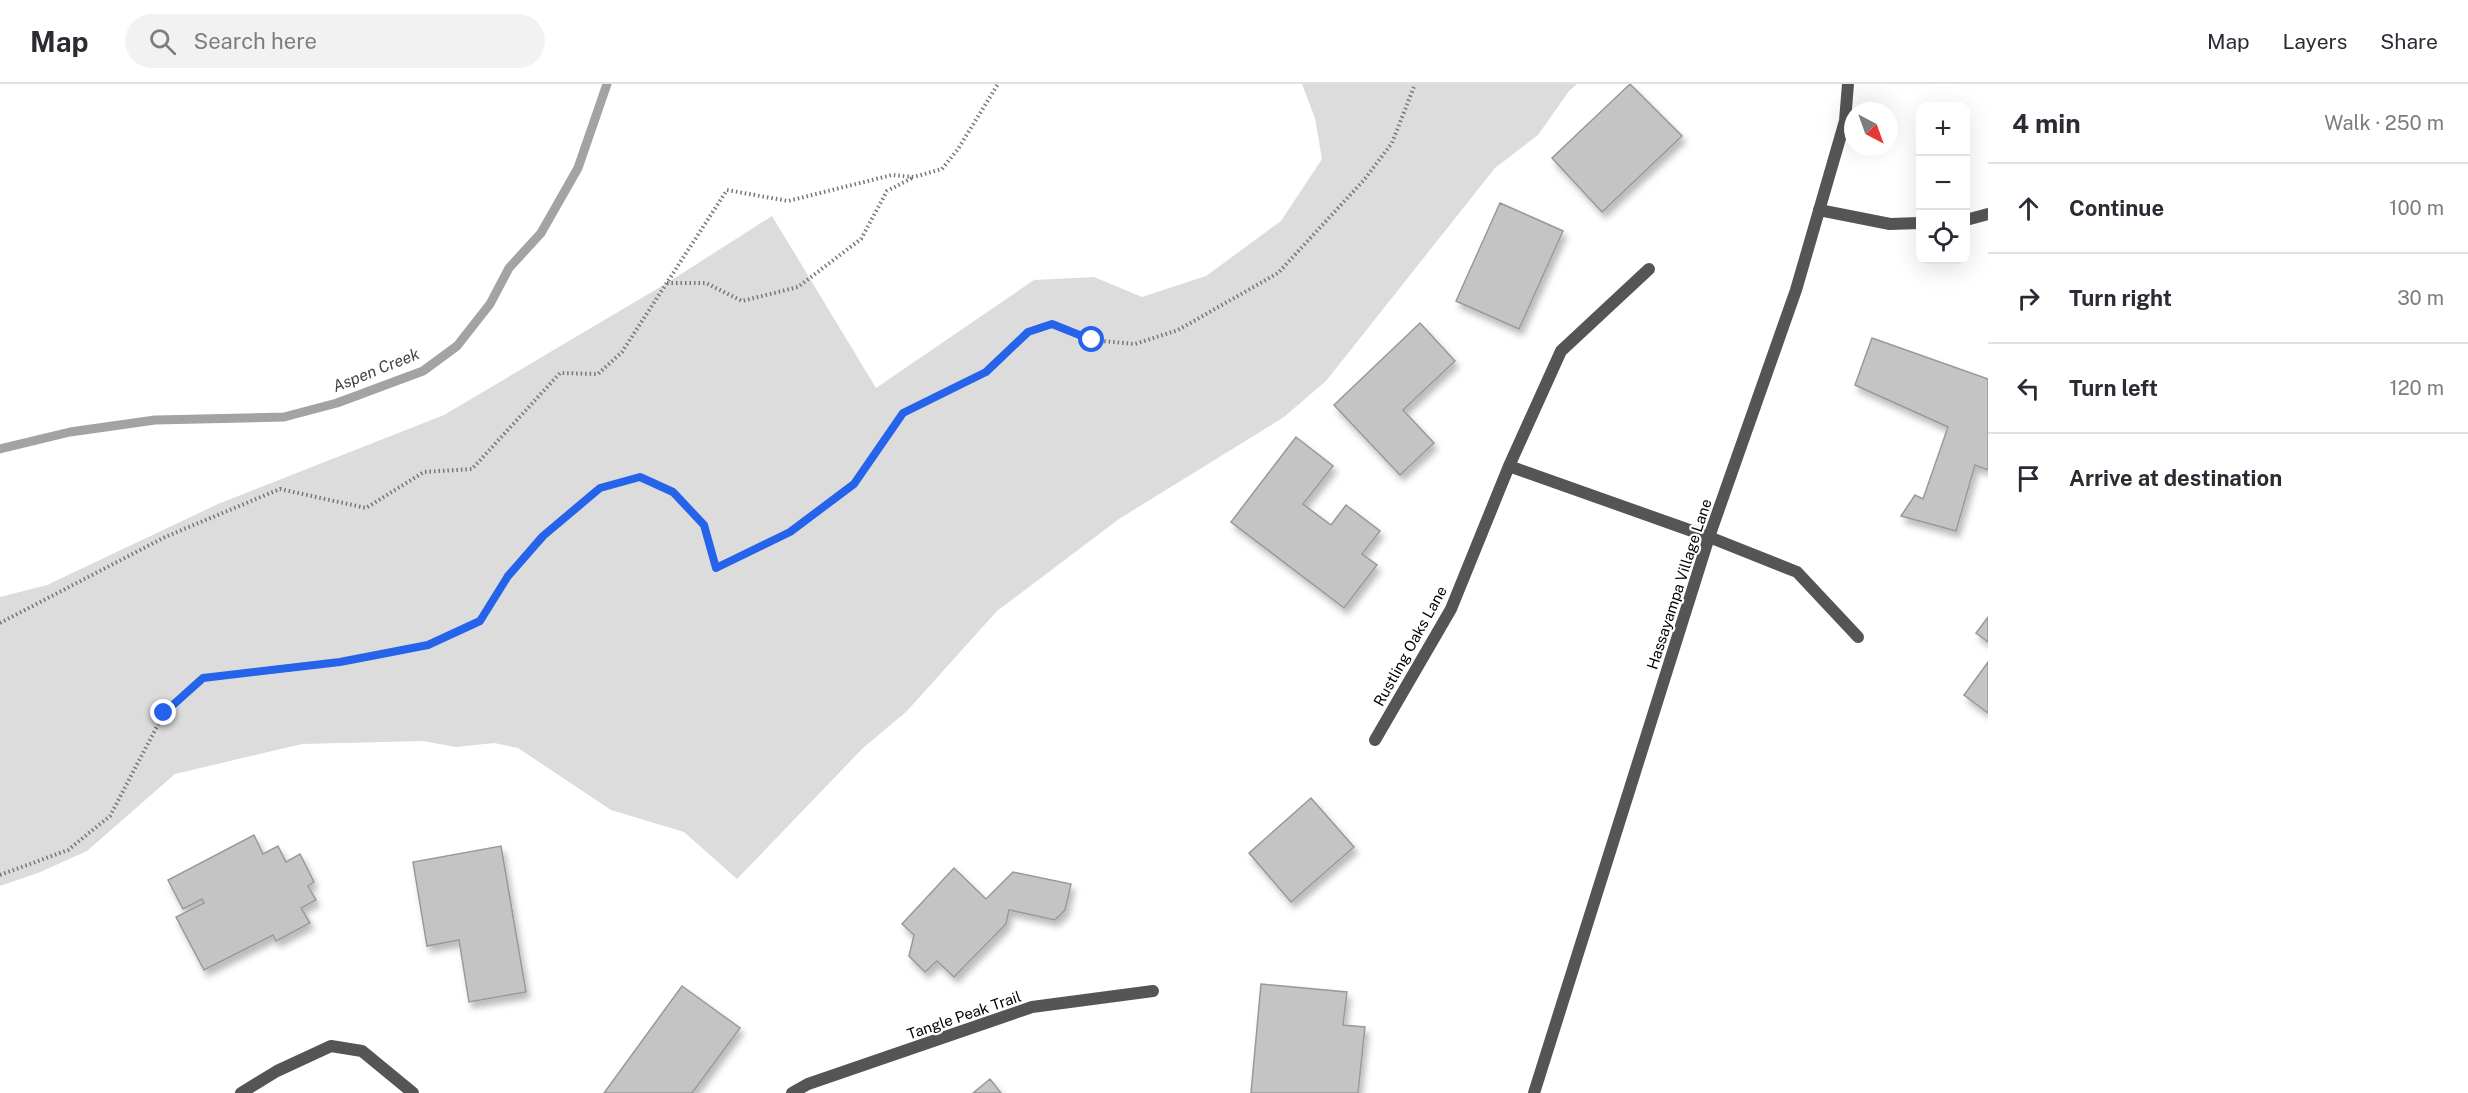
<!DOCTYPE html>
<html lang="en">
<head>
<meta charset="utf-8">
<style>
  :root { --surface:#fff; --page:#f2f2f3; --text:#2b2b33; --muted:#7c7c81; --line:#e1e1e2 }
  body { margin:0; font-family:"Public Sans",sans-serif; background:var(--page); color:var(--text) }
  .controls { position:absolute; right:18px; top:18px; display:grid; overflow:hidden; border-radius:12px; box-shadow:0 6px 24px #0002 }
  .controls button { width:54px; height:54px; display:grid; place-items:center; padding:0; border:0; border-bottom:2px solid var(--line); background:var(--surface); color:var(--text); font:30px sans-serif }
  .compass { position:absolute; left:1844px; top:18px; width:54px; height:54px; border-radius:50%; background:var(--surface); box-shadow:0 6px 24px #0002; rotate:139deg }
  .stop { position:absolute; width:18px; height:18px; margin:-14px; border:4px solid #2563eb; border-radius:50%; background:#fff }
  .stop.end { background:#2563eb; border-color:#fff; box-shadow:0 2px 6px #0008 }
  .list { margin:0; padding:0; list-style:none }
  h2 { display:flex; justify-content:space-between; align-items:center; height:78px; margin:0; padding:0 24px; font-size:26px }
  h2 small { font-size:20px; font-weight:400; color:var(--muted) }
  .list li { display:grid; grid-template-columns:39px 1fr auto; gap:18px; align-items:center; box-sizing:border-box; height:90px; padding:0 24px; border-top:2px solid var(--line) }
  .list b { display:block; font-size:22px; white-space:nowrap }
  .list em { font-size:20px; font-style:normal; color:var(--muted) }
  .icon { flex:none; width:33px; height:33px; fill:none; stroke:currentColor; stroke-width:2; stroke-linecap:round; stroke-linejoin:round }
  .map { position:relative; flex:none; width:1988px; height:1009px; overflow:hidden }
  header { display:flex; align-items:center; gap:36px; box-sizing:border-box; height:84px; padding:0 30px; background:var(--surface); border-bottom:2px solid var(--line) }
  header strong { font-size:28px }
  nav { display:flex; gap:33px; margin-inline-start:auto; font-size:21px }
  .search { width:420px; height:54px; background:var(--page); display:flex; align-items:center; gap:15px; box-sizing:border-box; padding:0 21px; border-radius:33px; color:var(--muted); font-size:22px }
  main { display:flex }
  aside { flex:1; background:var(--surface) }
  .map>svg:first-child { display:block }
</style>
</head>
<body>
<header>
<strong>Map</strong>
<div class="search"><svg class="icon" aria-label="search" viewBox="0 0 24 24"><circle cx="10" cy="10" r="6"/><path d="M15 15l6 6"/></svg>Search here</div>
<nav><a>Map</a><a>Layers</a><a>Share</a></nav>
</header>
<main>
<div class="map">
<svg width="1988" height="1009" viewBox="0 0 1988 1009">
  <defs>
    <filter id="shadow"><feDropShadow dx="3.5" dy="6" stdDeviation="3" flood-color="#0004"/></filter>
  </defs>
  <rect width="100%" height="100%" fill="#fff"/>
  <!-- green -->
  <path fill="#dcdcdc" d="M1302 0H1577L1569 7 1538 51 1495 84 1326 297 1284 333 1119 435 997 527 907 627 863 664 737 795 684 748 611 726 518 664 494 659 456 663 423 657 302 660 175 690 87 767 38 789 0 802V513L47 501 218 420 444 331 667 199 772 132 876 304 1034 196 1094 193 1142 213 1206 192 1281 137 1322 75 1315 34Z"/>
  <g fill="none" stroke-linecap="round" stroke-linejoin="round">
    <!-- stream -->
    <path stroke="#a3a3a3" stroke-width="9" d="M0 365 70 348 155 336 284 333 337 319 423 287 457 262 490 220 509 184 541 149 578 84 607 0"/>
  </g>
  <!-- building -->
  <path fill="#c4c4c4" stroke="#999" stroke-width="1.5" filter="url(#shadow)" d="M1630 0 1682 52 1602 128 1552 74Z
    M1500 119 1563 147 1519 245 1456 217Z
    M1420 239 1455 277 1403 326 1434 359 1400 391 1334 321Z
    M1872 254 1988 295V386L1975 381 1956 447 1901 432 1915 411 1923 415 1948 343 1855 301Z
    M1296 353 1333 382 1303 420 1331 441 1346 421 1380 447 1362 470 1377 481 1344 524 1231 438Z
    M1988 533V558L1976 549Z
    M1988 578V629L1964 611Z
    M1311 714 1354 763 1291 818 1249 769Z
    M254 751 263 770 278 762 286 778 300 770 314 798 308 802 316 816 301 824 310 839 276 857 273 851 204 886 176 833 204 819 202 815 183 825 168 796Z
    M501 762 526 908 469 918 459 856 427 862 413 778Z
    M954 784 986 815 1013 788 1071 800 1065 826 1055 836 1009 826 1006 840 954 893 937 877 925 888 909 872 914 851 902 840Z
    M1261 900 1347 908 1343 941 1365 943 1358 1009H1251Z
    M682 902 740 944 692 1009H604Z
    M990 995 1001 1009H973Z"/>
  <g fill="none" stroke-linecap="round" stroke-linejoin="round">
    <!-- path -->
    <path stroke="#777" stroke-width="4" stroke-dasharray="1.5 3" stroke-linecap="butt" d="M667 199H706L742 217 798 203 861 155 887 107 914 93
      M0 539 165 453 280 405 366 424 424 388 472 385 560 289 598 290 622 268 727 106 788 117 892 91 914 93 942 85 958 65 998 0
      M0 791 68 766 110 732 164 629 203 594 341 578 428 561 480 537 508 492 544 452 600 404 640 393 673 408 704 441 715 484 790 448 854 400 903 329 985 288 1028 248 1052 240 1092 256 1135 260 1178 246 1278 189 1364 96 1392 59 1415 0"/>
    <!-- minor -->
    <path stroke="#555" stroke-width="12" d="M1819 126 1890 140 1920 139
      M1966 136 1988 130
      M1649 185 1561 267 1509 382 1709 453 1797 488 1858 553
      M1375 656 1451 525 1509 382
      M241 1009 277 987 331 962 362 967 413 1009
      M792 1009 808 1000 1032 923 1153 907"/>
    <!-- tertiary -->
    <path stroke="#555" stroke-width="12" d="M1534 1009 1709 453 1796 206 1845 37 1848 0"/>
  </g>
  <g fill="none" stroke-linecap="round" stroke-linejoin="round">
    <!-- route -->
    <path stroke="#2563eb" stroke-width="8" d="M164 629 203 594 340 578 428 561 480 537 508 492 543 452 600 404 640 393 673 408 704 441 716 484 790 448 854 400 903 329 986 288 1028 248 1052 240 1092 256"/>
  </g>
  <g text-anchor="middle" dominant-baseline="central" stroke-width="4.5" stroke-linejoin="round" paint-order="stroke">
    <!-- street labels -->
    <g font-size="15" fill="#000" stroke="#fff">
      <text transform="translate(1679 500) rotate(-72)">Hassayampa Village Lane</text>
      <text transform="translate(1410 562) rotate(-61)">Rustling Oaks Lane</text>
      <text transform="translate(964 931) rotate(-19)">Tangle Peak Trail</text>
    </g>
    <!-- water labels -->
    <g font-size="16" font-style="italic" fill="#444" stroke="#fff">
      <text transform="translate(376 286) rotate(-22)">Aspen Creek</text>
    </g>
  </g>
</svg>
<div class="controls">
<button>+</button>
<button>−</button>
<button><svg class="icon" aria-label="locate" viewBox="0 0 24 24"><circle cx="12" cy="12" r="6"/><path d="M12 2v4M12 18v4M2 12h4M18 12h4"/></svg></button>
</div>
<svg class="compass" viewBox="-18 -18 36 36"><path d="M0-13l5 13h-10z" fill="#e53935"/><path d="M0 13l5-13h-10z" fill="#7c7c81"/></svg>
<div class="stop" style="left:1092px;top:256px"></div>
<div class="stop end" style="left:164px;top:629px"></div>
</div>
<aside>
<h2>4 min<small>Walk · 250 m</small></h2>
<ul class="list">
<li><svg class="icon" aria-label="ahead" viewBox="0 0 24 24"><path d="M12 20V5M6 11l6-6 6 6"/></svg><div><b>Continue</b></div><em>100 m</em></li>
<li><svg class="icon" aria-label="right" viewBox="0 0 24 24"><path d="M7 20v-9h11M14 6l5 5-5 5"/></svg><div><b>Turn right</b></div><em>30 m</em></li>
<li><svg class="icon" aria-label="left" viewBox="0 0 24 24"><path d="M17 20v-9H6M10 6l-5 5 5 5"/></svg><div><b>Turn left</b></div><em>120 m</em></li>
<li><svg class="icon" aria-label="arrive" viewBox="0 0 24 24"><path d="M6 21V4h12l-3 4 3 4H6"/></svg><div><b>Arrive at destination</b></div></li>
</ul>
</aside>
</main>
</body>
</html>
